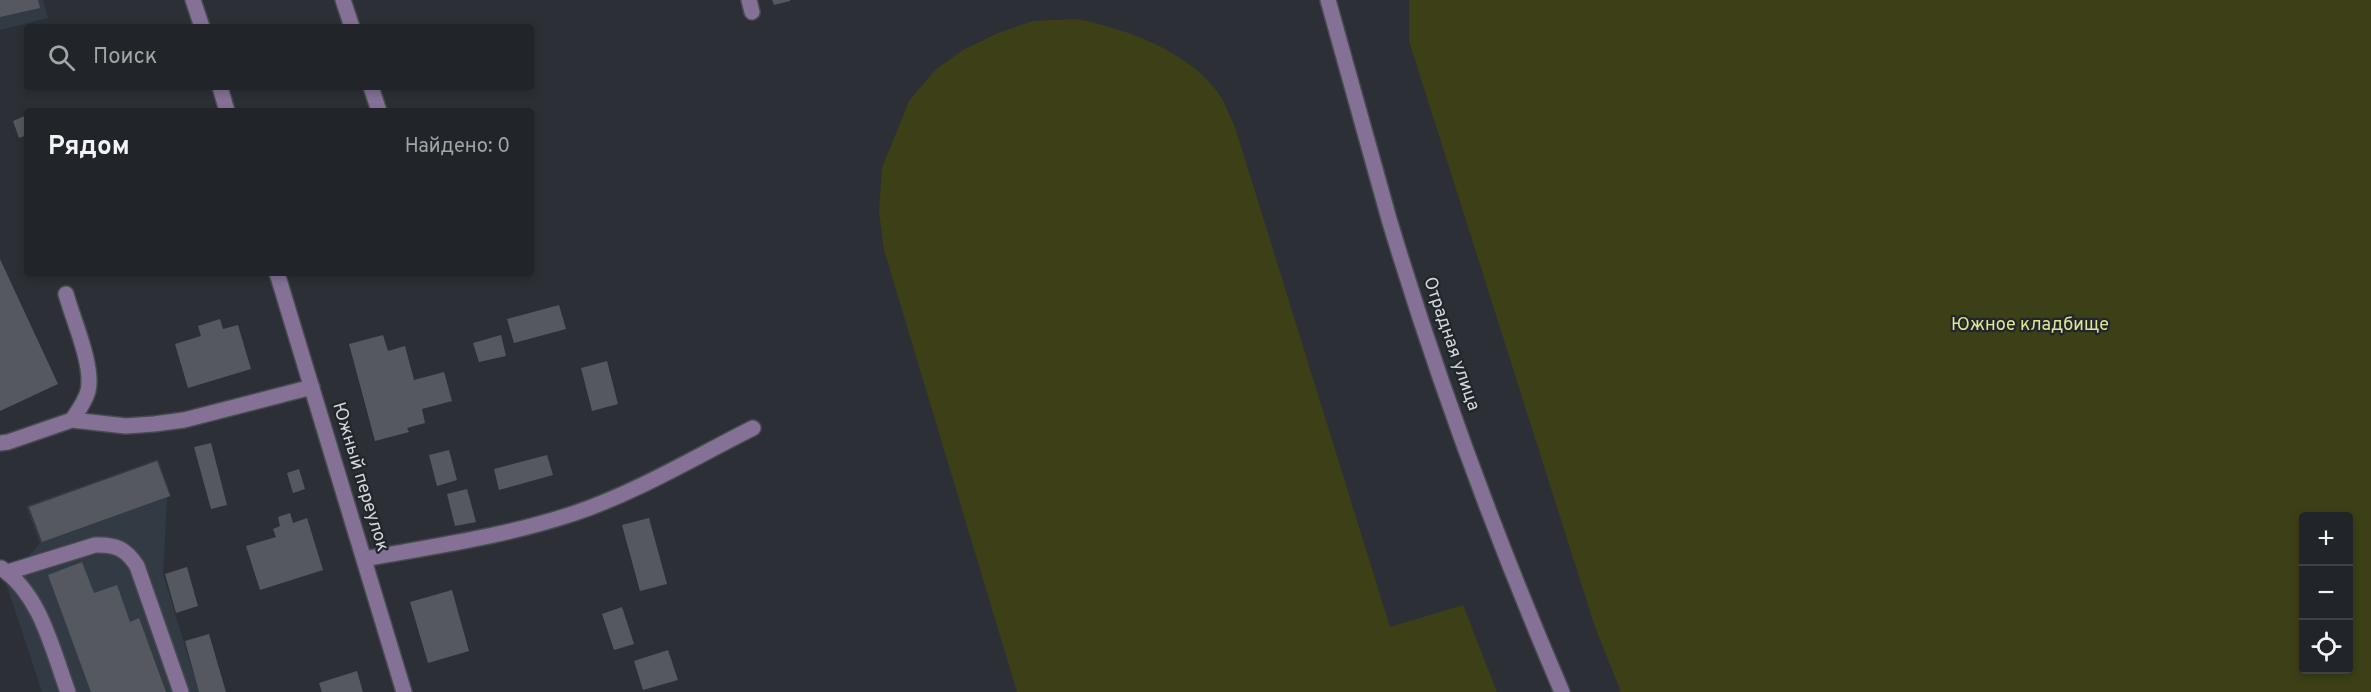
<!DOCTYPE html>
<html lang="ru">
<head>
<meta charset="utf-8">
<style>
  :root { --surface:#212428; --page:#2d3034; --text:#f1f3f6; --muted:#a2a4a8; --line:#3e4145 }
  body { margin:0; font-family:Overpass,sans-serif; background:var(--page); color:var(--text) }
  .controls { position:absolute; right:18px; bottom:18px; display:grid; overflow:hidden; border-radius:6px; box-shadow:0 3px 9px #0003 }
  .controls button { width:54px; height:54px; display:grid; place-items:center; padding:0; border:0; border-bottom:2px solid var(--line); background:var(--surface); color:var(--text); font:30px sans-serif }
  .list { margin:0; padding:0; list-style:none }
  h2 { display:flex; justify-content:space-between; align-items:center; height:78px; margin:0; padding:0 24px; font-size:26px }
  h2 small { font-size:20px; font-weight:400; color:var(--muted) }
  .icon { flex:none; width:33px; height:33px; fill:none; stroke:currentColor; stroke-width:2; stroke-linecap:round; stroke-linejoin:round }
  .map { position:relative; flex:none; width:2371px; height:692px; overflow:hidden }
  .search { position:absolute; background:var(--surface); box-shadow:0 3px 9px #0003; left:24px; top:24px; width:510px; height:66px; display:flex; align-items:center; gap:15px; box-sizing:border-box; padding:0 21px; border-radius:6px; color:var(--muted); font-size:22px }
  .panel { position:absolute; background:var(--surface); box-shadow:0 3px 9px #0003; left:24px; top:108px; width:510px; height:168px; border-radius:6px }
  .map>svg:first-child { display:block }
</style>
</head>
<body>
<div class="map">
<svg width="2371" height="692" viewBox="0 0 2371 692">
  <rect width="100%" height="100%" fill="#2c3036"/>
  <!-- built -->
  <path fill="#323a44" d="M0 0H43L48 18 0 30Z
    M158 459 171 496 167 498 163 574 199 692H42L6 583 40 543 26 506Z"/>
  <!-- green -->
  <path fill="#3d3f16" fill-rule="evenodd" d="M1409 0H2371V692H1621L1595 627 1409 41ZM2348 516V670H2304V516Z
    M1076 19C1125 28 1192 52 1221 97 1226 106 1230 117 1235 127L1390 627 1463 605 1497 692H1017L884 250 879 212 882 168 909 101 935 70 963 50 998 33 1033 21Z"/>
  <!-- building -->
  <path fill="#55595f" d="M0 0H38L40 8 0 17Z
    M772 0H790V1L774 5Z
    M27 115V135L19 138 13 121Z
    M0 259 58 384 0 411Z
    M559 305 566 329 514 343 507 319Z
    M220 319 223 329 238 325 251 369 188 388 175 344 201 336 198 326Z
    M383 335 388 351 405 346 414 380 444 372 452 401 422 409 425 423 407 428 409 432 375 441 349 344Z
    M501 335 506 356 479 362 473 343Z
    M607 361 618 404 592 411 581 368Z
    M211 443 227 505 211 509 194 447Z
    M449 450 457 480 437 486 429 455Z
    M547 455 553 475 499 490 494 469Z
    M157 461 170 496 42 542 29 507Z
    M299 469 305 489 293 493 287 473Z
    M467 489 476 522 455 526 447 494Z
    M290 513 293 523 307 518 323 570 260 590 246 546 276 537 273 529 280 526 278 517Z
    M649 518 667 584 640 591 622 525Z
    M82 562 94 593 117 585 130 622 139 618 166 692H91L48 575Z
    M187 567 198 606 176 613 165 574Z
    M452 590 469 651 428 663 410 602Z
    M622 607 634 644 614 650 602 614Z
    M209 634 226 692H199L185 641Z
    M668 650 678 680 643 690 634 661Z
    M357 671 363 692H322L319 683Z"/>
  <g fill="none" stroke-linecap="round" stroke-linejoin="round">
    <!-- minor casing -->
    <g stroke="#474b50" stroke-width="18">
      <path id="minor" d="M193 0 202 27
        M343 0 352 27
        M749 0 752 12
        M1328 0C1348 73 1368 146 1389 219 1437 379 1496 538 1562 692
        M220 87 227 111
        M371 87 379 111
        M277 273 404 692
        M66 294C73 320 94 366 88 391 85 402 78 411 72 420
        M0 443 8 442 72 420 126 426 154 424 184 420 312 387
        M364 559C435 546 507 536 575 513 637 492 695 457 753 428
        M1 568C41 595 52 649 68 692
        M8 572 95 545C116 544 126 549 137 566L181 692"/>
    </g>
    <!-- minor -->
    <use href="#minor" stroke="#847195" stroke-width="15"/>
  </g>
  <g text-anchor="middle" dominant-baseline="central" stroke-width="4.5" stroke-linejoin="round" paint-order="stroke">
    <!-- park labels -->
    <g font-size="18" fill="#dee595" stroke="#22262c">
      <text x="2030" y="325">Южное кладбище</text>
    </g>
    <!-- street labels -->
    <g font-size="18" fill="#d5d8db" stroke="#22262c">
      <text transform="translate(1451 344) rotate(71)">Отрадная улица</text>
      <text transform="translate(360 477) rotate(73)">Южный переулок</text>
    </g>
  </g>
</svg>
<div class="controls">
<button>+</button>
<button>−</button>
<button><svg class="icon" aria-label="locate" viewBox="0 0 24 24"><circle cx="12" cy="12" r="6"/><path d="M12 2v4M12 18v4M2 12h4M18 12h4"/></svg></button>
</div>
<div class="search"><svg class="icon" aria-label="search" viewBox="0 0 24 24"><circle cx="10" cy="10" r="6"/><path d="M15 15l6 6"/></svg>Поиск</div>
<section class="panel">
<h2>Рядом<small>Найдено: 0</small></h2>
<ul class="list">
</ul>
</section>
</div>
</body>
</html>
